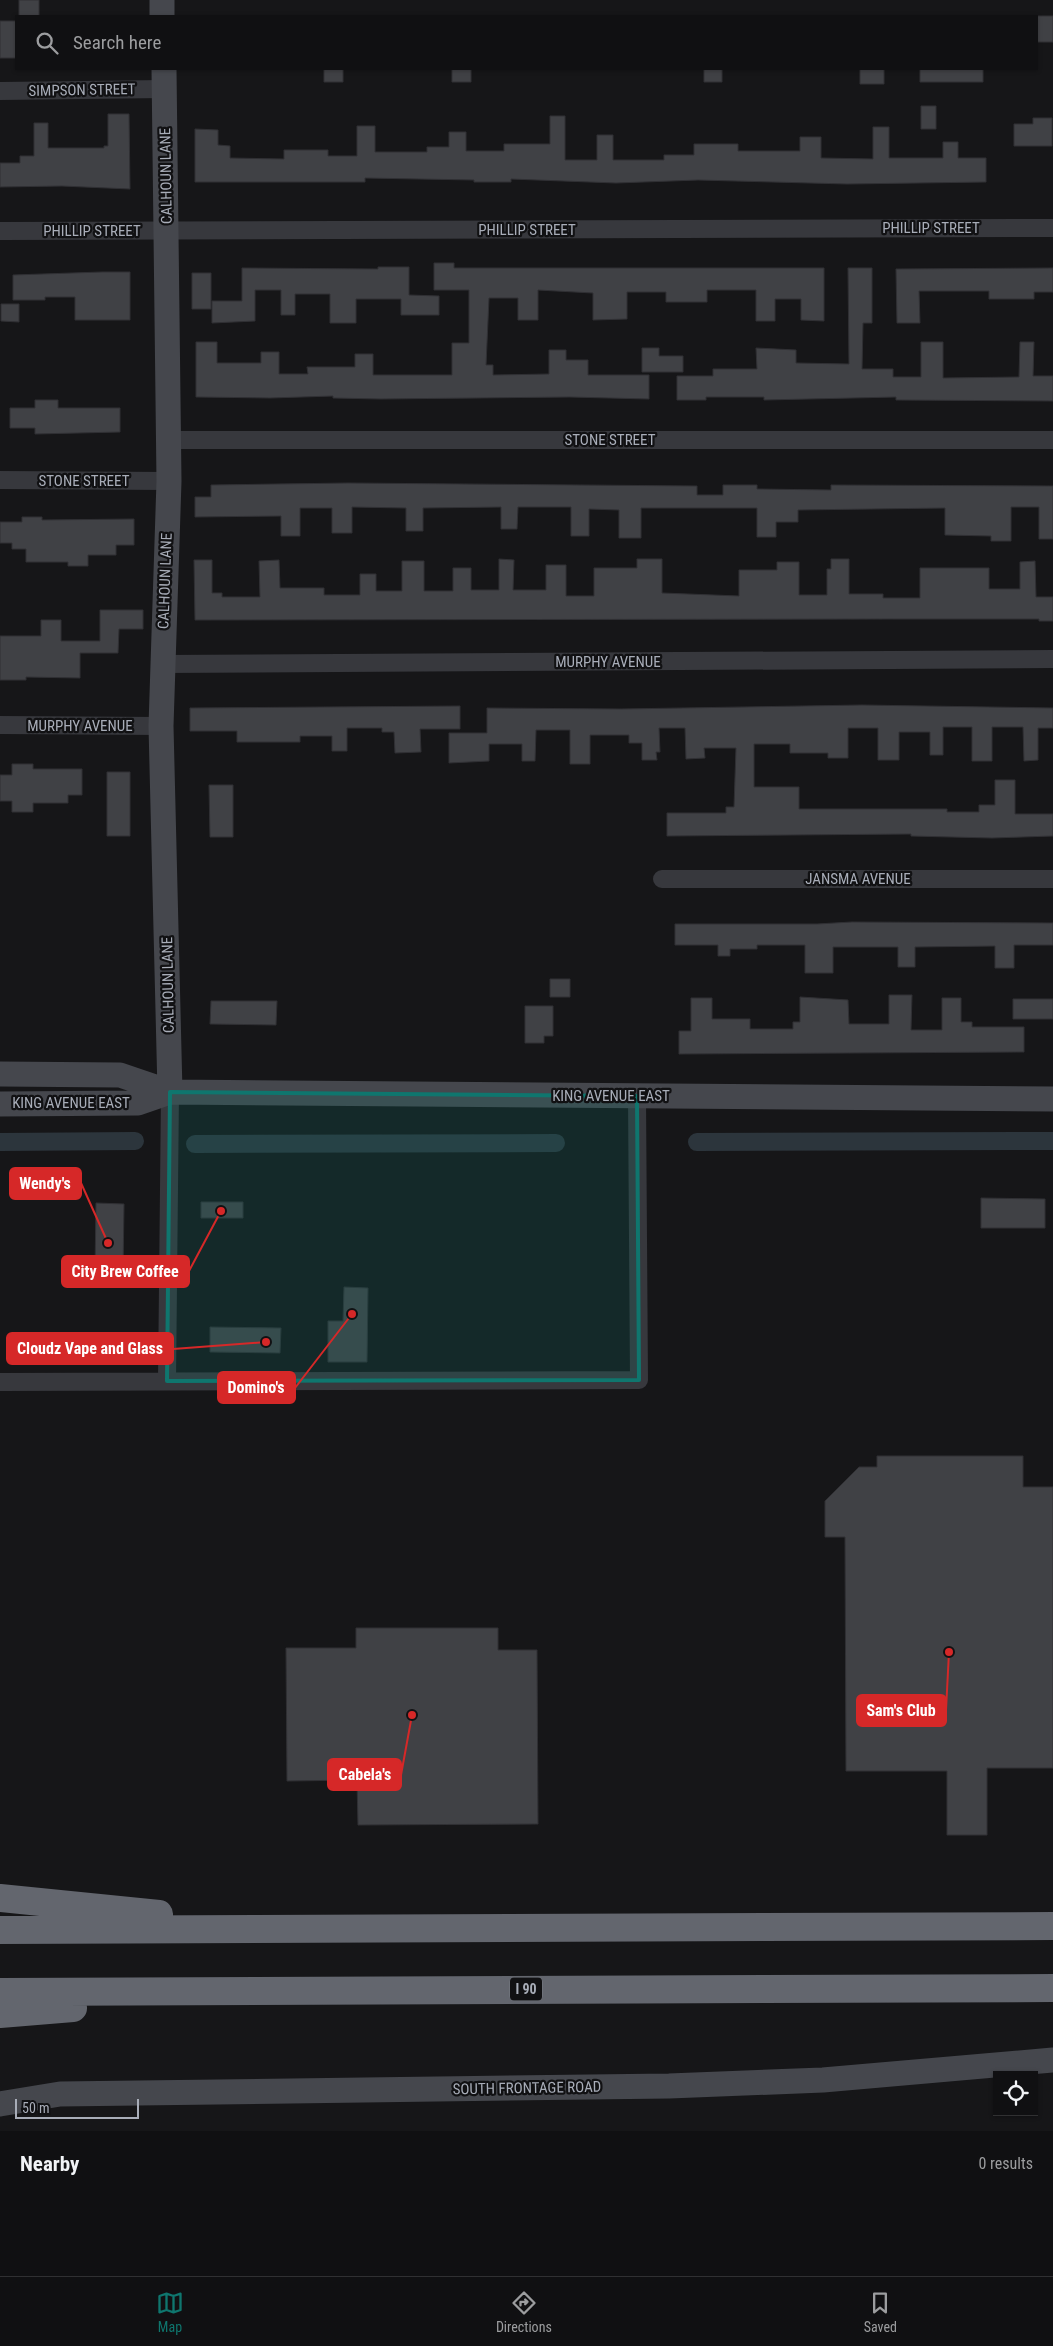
<!DOCTYPE html>
<html lang="en">
<head>
<meta charset="utf-8">
<style>
  :root { --surface:#101012; --page:#1e1e20; --text:#f1f3f6; --muted:#9c9d9f; --line:#303032; --accent:#0f766e }
  body { margin:0; font-family:"Roboto Condensed",sans-serif; background:var(--page); color:var(--text) }
  .controls { position:absolute; right:15px; bottom:15px; display:grid; overflow:hidden; border-radius:0px; box-shadow:0 1px 4px #0004 }
  .controls button { width:45px; height:45px; display:grid; place-items:center; padding:0; border:0; border-bottom:1px solid var(--line); background:var(--surface); color:var(--text); font:25px sans-serif }
  .scale { position:absolute; left:15px; bottom:12px; width:124px; box-sizing:border-box; padding-left:5px; border:2px solid #a8adb8; border-top:0; font-size:14px; line-height:18px; white-space:nowrap; color:#a8adb8; -webkit-text-stroke:4px #111113; paint-order:stroke }
  .list { margin:0; padding:0; list-style:none }
  h2 { display:flex; justify-content:space-between; align-items:center; height:65px; margin:0; padding:0 20px; font-size:21px }
  h2 small { font-size:16px; font-weight:400; color:var(--muted) }
  .icon { flex:none; width:28px; height:28px; fill:none; stroke:currentColor; stroke-width:2; stroke-linecap:round; stroke-linejoin:round }
  .map { position:relative; flex:none; width:1053px; height:2131px; overflow:hidden }
  .search { position:absolute; background:var(--surface); box-shadow:0 1px 4px #0004; left:15px; right:15px; top:15px; height:55px; display:flex; align-items:center; gap:12px; box-sizing:border-box; padding:0 18px; border-radius:0px; color:var(--muted); font-size:19px }
  .sheet { height:145px; background:var(--surface) }
  nav { display:flex; justify-content:space-around; align-items:center; box-sizing:border-box; height:70px; border-top:1px solid var(--line); background:var(--surface); font-size:14px; color:var(--muted) }
  nav a { display:grid; justify-items:center; gap:2px }
  nav .on { color:var(--accent) }
  .map>svg:first-child { display:block }
</style>
</head>
<body>
<div class="map">
<svg width="1053" height="2131" viewBox="0 0 1053 2131">
  <rect width="100%" height="100%" fill="#161618"/>
  <g fill="none" stroke-linecap="round" stroke-linejoin="round">
    <!-- canal -->
    <path stroke="#2c353c" stroke-width="18" d="M0 1142 135 1141
      M697 1142 1053 1141
      M195 1144 556 1143"/>
  </g>
  <!-- building -->
  <path fill="#404145" stroke="#303034" d="M19 0H39V16H19Z
    M1037 16H1053V42H1037Z
    M0 21H16V58H0Z
    M324 69H343V82H324Z
    M452 69H471V82H452Z
    M704 69H722V82H704Z
    M860 69H884V84H860Z
    M920 69H983V82H920Z
    M921 106H936V129H921Z
    M108 114H129L130 189 62 186 0 187V163H20V156H34V123H48V148H104V146H108Z
    M550 116H565V160H597V135H613V160H664V155H694V144H738V151H800V137H821V158L873 159V127H889V158H943V142H958V158H986V182L847 184 698 180 616 183 511 179V182H474V180L365 178V182H195V129L218 130V145L230 146V158L284 159V150H328V156H357V126H375V152H427V147H449V132H466V151H504V144H550Z
    M1033 118H1052V146H1014V124H1033Z
    M434 263H454V268H824V321L801 320V299H775V321H756V290H707V302H666V292H627V319L593 320V293L538 290V320H518V298H489L486 365H493V375L549 374V350H566V360H588V375H649V399L570 397 381 399 333 398V396L270 398 196 397V342H217V363H261V352H279V374H308L307 367H355V354H373V375H452V343H469V290H434Z
    M378 267H409V295L439 296V315H401V299H356V323H330V294H295V315H281V290H255V321L212 323V301H242V268L378 269Z
    M848 268H872V323H863L862 369H893V377H921V342H943V378L1019 377 1020 342H1034L1033 376H1053V401L896 400V397L764 400V397H706V400H677V376H713V369H757L756 348 796 350V363L849 364Z
    M1053 268V292H1034V299H989V291H919L920 323H897L896 269Z
    M102 272H130V320H75V297H45V300H13V275Z
    M192 273H211V309H192Z
    M1 304H19V322L1 321Z
    M642 348H659V356H683V372H642Z
    M35 400H58V408H120V432L35 434V428H10V408H35Z
    M348 483 697 486V495H723V485H757V489L831 490V485L1053 486V539H1039V507H1011V541H991V536L945 535V508L798 510V522H776V537H757V508H641V538H619V510L589 509V536H571V507H518L517 529H501V507L423 508V531H406V508L352 507V533H332V508H300V536H281V516L195 517V497H211V485Z
    M22 517H42V520L134 519V545H116V555H88V566H68V562H26V549H12V543H0V522H22Z
    M499 559 514 560 513 590H546V565H566V596H594V568H637V559H662V593L739 596V570H777V562H799V595H827V569H831V559H849V594H883V598H920V568H989V589H1020V562L1035 561 1036 597H1053V621H1039V619H896L195 620 194 560H212V593H222V597H260L259 561 279 560 280 588H324V595H360V574H376V591H402V561H424V591H453V568H471V590H499Z
    M100 610H143V629H119L118 653H80V678L26 677V680H0V636H41V620H61V641H100Z
    M862 705 1053 708V728H1038V760L1024 761 1023 727H992V761H972V727H943V755H930V732H899V760H878V728H848V758H828V753H790V744H754V787H799V809H947V812H979V805H995V780H1015V814H1053V836L992 838 911 836V834L667 836V813H726V807H734L736 748H704L705 758 686 759 685 728H659L660 752H656L657 760H642V743H629V735H590V764H570V730H536L535 761H522V744H489V761L449 763V733H487V708L621 709Z
    M460 706V729H420L421 752 395 753 394 732H382V728H347V751H332V736H300V742H237V731H190V708Z
    M12 764H33V769H82V795H68V803H33V812H12V801H0V775H12Z
    M107 772H130V836H107Z
    M209 785H233V837H210Z
    M852 922 1053 923V945H1014V968H995V946L915 947V967H898V947H833V973H805V945H757V949H730V956H718V945H675V924H817Z
    M550 979H570V997H550Z
    M889 995H912L911 1030H942V998H961V1022H972V1027H1024V1052L679 1054V1031H691V998H712V1019H750V1029H793V1022H800V997L848 1000 849 1024H889Z
    M1013 999H1053V1019H1013Z
    M211 1001H277L276 1025 210 1024Z
    M525 1006H553V1036H544V1043H525Z
    M981 1198 1045 1199V1228H981Z
    M201 1202H243V1218H201Z
    M96 1203 124 1204 123 1271H95Z
    M344 1287 368 1288 367 1362H328V1321H343Z
    M210 1327 281 1328 280 1353 210 1352Z
    M877 1456H1023V1487H1053V1768H987V1835H947V1771H846L845 1537H825V1501L859 1467H877Z
    M356 1628H498V1650H537L538 1824 358 1825 357 1780 287 1781 286 1648H356Z"/>
  <g fill="none" stroke-linecap="round" stroke-linejoin="round">
    <!-- street -->
    <path stroke="#37383d" stroke-width="18" d="M0 91 165 89
      M0 231 1053 228
      M167 440H1053
      M0 480 169 481
      M162 664 1053 659
      M0 725 161 726
      M662 879H1053
      M167 1381 170 1092
      M0 1382 639 1380 637 1096"/>
    <!-- secondary -->
    <path stroke="#45474d" stroke-width="25" d="M162 0V16
      M164 69 169 481 161 726 170 1092
      M0 1074 120 1075 170 1092 1053 1099
      M0 1104 138 1103 170 1092
      M0 2104 60 2094 669 2086 823 2080 1053 2060"/>
    <!-- highway -->
    <path stroke="#63666e" stroke-width="28" d="M0 1898 159 1914
      M0 1930 1053 1926
      M0 1992 1053 1988
      M0 2014 73 2008"/>
  </g>
  <!-- marked area -->
  <path fill="#0f766e" fill-opacity="0.2" stroke="#0f766e" stroke-width="4" stroke-linejoin="round" d="M170 1092 637 1096 639 1380 167 1381Z"/>
  <g text-anchor="middle" dominant-baseline="central" stroke-width="4.5" stroke-linejoin="round" paint-order="stroke">
    <!-- shield labels -->
    <rect fill="#111113" stroke="#7b7e86" stroke-width="1" x="510" y="1977.5" width="32" height="23" rx="4"/>
    <g font-size="14" font-weight="bold" fill="#a8adb8">
      <text x="526" y="1989">I 90</text>
    </g>
    <!-- street labels -->
    <g font-size="15" fill="#a8adb8" stroke="#111113">
      <text transform="translate(82 90) rotate(-1)">SIMPSON STREET</text>
      <text transform="translate(166 176) rotate(-91)">CALHOUN LANE</text>
      <text x="931" y="228">PHILLIP STREET</text>
      <text x="527" y="230">PHILLIP STREET</text>
      <text x="92" y="231">PHILLIP STREET</text>
      <text x="610" y="440">STONE STREET</text>
      <text x="84" y="481">STONE STREET</text>
      <text transform="translate(165 581) rotate(-88)">CALHOUN LANE</text>
      <text x="608" y="662">MURPHY AVENUE</text>
      <text x="80" y="726">MURPHY AVENUE</text>
      <text x="858" y="879">JANSMA AVENUE</text>
      <text transform="translate(168 985) rotate(-91)">CALHOUN LANE</text>
      <text x="611" y="1096">KING AVENUE EAST</text>
      <text x="71" y="1103">KING AVENUE EAST</text>
      <text transform="translate(527 2088) rotate(-1)">SOUTH FRONTAGE ROAD</text>
    </g>
  </g>
  <!-- callouts -->
  <path fill="none" stroke="#d62828" stroke-width="2" d="M108 1243L81 1183M221 1211L189 1271M266 1342L173 1349M352 1314L295 1388M949 1652L946 1710M412 1715L401 1775"/>
  <g fill="#d62828" stroke="#111113" stroke-width="2">
    <circle cx="108" cy="1243" r="5"/>
    <circle cx="221" cy="1211" r="5"/>
    <circle cx="266" cy="1342" r="5"/>
    <circle cx="352" cy="1314" r="5"/>
    <circle cx="949" cy="1652" r="5"/>
    <circle cx="412" cy="1715" r="5"/>
  </g>
  <g fill="#d62828" stroke="#d62828" stroke-width="2">
    <rect x="10" y="1168" width="71" height="31" rx="5"/>
    <rect x="62" y="1256" width="127" height="31" rx="5"/>
    <rect x="7" y="1333" width="166" height="31" rx="5"/>
    <rect x="218" y="1372" width="77" height="31" rx="5"/>
    <rect x="857" y="1695" width="89" height="31" rx="5"/>
    <rect x="328" y="1759" width="73" height="31" rx="5"/>
  </g>
  <g font-size="16" text-anchor="middle" font-weight="bold" fill="#fff">
    <text x="45" y="1189">Wendy's</text>
    <text x="125" y="1277">City Brew Coffee</text>
    <text x="90" y="1354">Cloudz Vape and Glass</text>
    <text x="256" y="1393">Domino's</text>
    <text x="901" y="1716">Sam's Club</text>
    <text x="365" y="1780">Cabela's</text>
  </g>
</svg>
<div class="controls">
<button><svg class="icon" aria-label="locate" viewBox="0 0 24 24"><circle cx="12" cy="12" r="6"/><path d="M12 2v4M12 18v4M2 12h4M18 12h4"/></svg></button>
</div>
<div class="scale">50 m</div>
<div class="search"><svg class="icon" aria-label="search" viewBox="0 0 24 24"><circle cx="10" cy="10" r="6"/><path d="M15 15l6 6"/></svg>Search here</div>
</div>
<section class="sheet">
<h2>Nearby<small>0 results</small></h2>
<ul class="list">
</ul>
</section>
<nav>
<a class="on"><svg class="icon" aria-label="map" viewBox="0 0 24 24"><path d="M3 6l6-2 6 2 6-2v14l-6 2-6-2-6 2zM9 4v14M15 6v14"/></svg>Map</a>
<a><svg class="icon" aria-label="directions" viewBox="0 0 24 24"><path d="M12 3l9 9-9 9-9-9zM9 14v-3h6M13 9l2 2-2 2"/></svg>Directions</a>
<a><svg class="icon" aria-label="saved" viewBox="0 0 24 24"><path d="M7 4h10v16l-5-4-5 4z"/></svg>Saved</a>
</nav>
</body>
</html>
